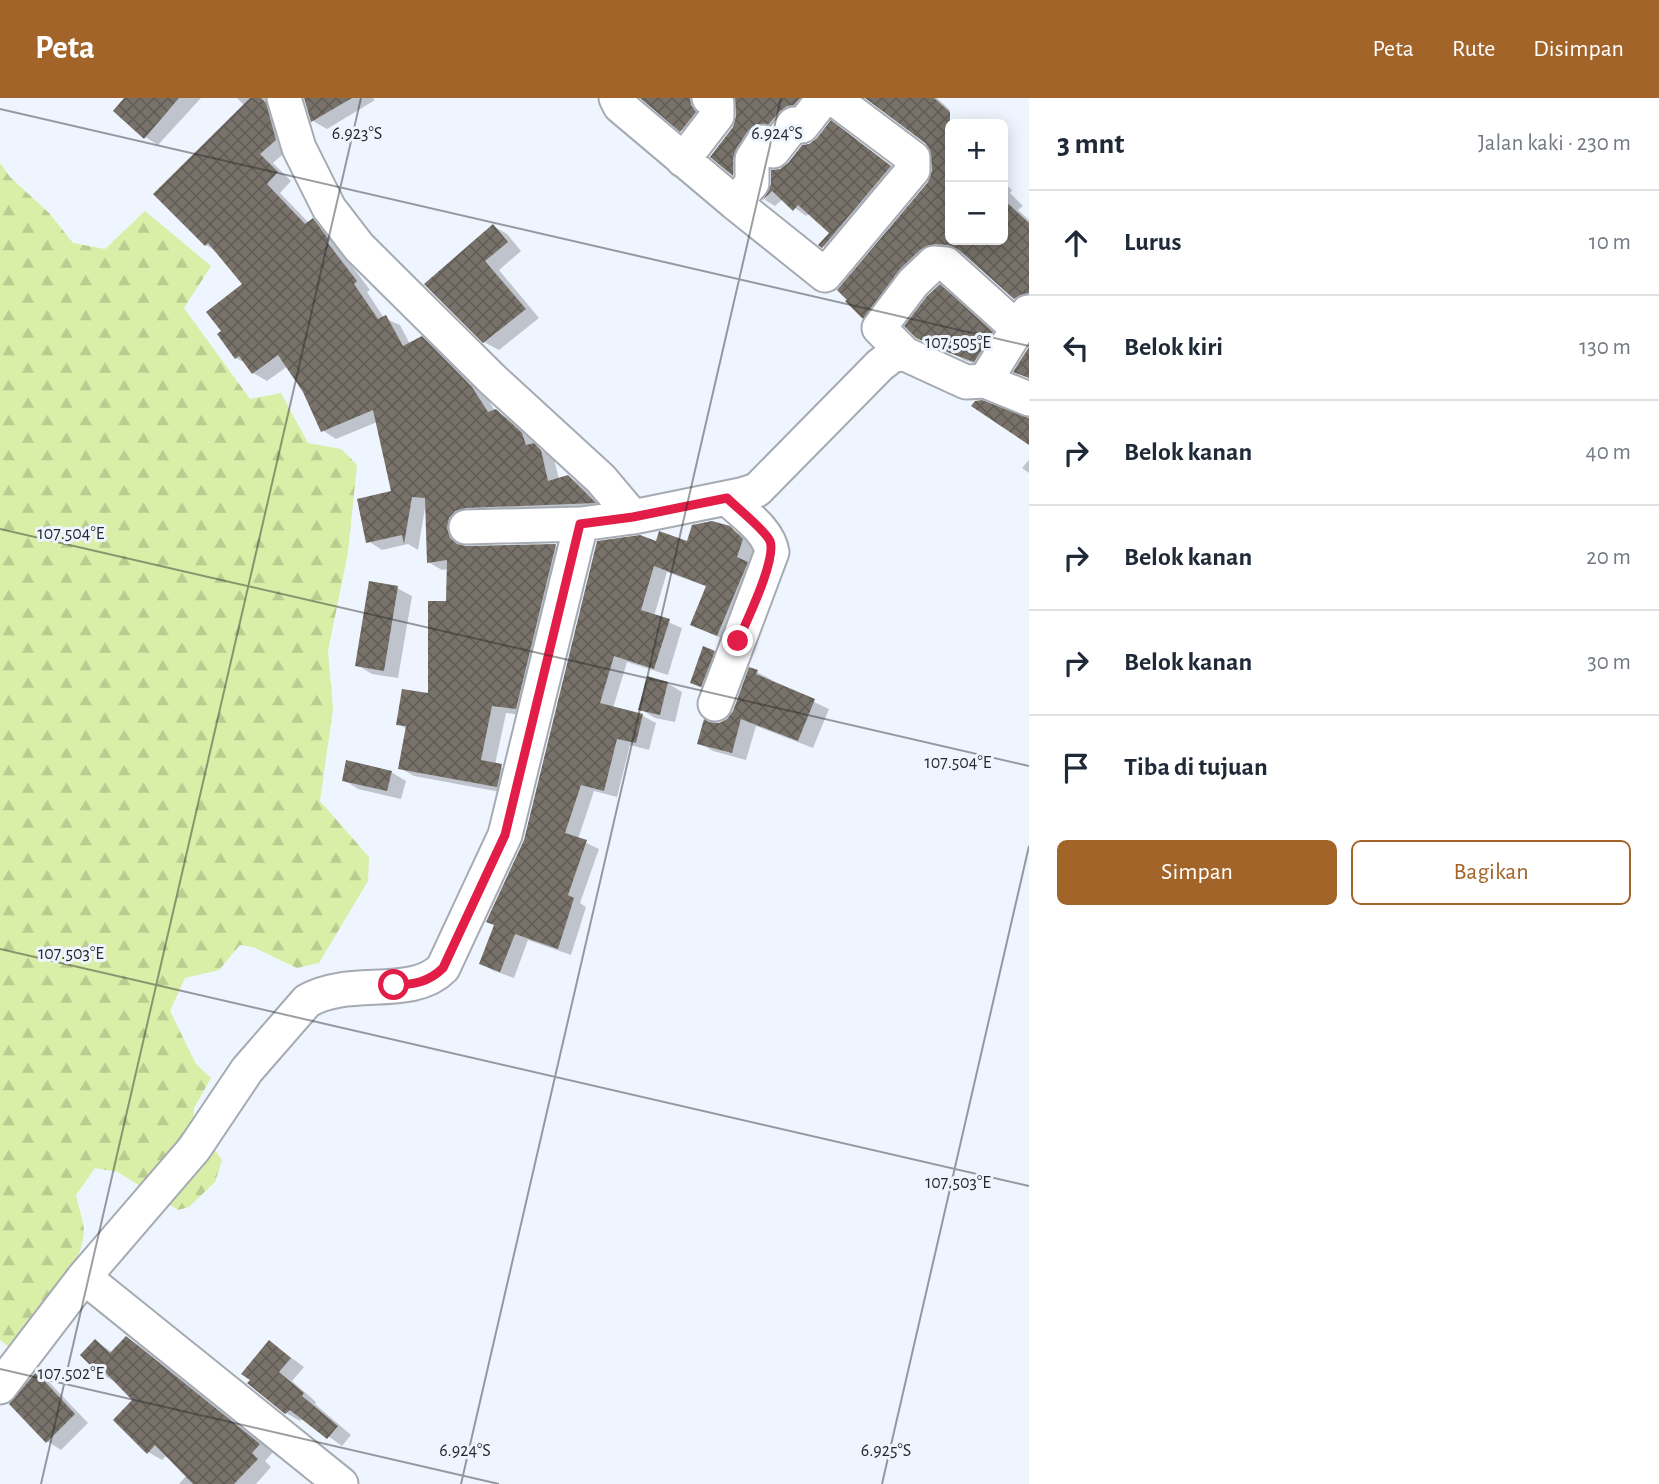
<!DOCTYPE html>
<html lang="id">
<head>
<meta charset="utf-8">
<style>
  :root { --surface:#fff; --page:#f6f6f7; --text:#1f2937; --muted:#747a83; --line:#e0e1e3; --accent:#a26429 }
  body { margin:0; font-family:"Alegreya Sans",sans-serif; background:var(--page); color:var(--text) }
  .controls { position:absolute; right:21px; top:21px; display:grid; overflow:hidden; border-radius:10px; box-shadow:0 4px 18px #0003 }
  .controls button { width:63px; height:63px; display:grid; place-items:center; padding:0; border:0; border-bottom:2px solid var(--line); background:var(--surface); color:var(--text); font:35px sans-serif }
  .stop { position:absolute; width:21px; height:21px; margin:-16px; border:5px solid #e11d48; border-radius:50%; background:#fff }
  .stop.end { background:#e11d48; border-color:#fff; box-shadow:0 2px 7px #0008 }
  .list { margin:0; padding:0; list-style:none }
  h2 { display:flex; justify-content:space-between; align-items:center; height:91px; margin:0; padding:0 28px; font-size:30px }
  h2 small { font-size:23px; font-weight:400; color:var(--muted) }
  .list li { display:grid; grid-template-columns:46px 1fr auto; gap:21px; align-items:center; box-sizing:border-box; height:105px; padding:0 28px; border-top:2px solid var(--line) }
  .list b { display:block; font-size:26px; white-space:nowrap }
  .list em { font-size:23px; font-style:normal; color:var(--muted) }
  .actions { display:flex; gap:14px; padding:21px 28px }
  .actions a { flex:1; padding:16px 0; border:2px solid var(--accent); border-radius:10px; text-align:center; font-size:24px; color:var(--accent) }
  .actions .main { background:var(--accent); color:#fff }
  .icon { flex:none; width:38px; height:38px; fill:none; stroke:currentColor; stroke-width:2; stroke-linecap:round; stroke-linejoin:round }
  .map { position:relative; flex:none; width:1029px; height:1386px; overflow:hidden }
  header { display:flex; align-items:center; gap:42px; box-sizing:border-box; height:98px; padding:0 35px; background:var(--accent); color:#fff }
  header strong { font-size:33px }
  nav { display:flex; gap:38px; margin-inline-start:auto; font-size:24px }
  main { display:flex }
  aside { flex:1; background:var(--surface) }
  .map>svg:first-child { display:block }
</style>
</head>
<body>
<header>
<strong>Peta</strong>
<nav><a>Peta</a><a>Rute</a><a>Disimpan</a></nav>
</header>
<main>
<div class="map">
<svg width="1029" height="1386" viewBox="0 0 1029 1386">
  <defs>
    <pattern id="forest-firs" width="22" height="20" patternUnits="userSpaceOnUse" patternTransform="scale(1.75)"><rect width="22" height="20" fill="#d9eea6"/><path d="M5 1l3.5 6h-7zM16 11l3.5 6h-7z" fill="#bacc8f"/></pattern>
    <pattern id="building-cross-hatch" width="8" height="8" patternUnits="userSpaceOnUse" patternTransform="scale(1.75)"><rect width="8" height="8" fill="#78726a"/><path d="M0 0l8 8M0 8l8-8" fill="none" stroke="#625e57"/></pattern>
  </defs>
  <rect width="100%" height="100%" fill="#eff5ff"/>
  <!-- forest -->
  <path fill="url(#forest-firs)" d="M0 65 10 79 49 115 73 145 105 151 145 113 211 168 184 210 250 301 281 295 308 345 341 351 357 367 348 454 328 553 333 611 320 703 369 759 368 783 319 865 297 870 253 849 240 847 219 872 185 880 170 913 196 966 211 980 194 1010 193 1021 222 1062 215 1084 189 1109 178 1112 118 1074 95 1070 76 1097C78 1108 84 1123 84 1134 81 1176 34 1218 8 1248L0 1242Z"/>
  <!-- shadow -->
  <path fill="#0003" d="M126 0H201L158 47 145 39Z
    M237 0H281L290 50 273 65 291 83 280 95 309 125 313 122 327 130 342 150 340 152 370 192 367 194 384 220 400 227 410 246 421 240 436 248 486 298 495 313 510 321 536 345 538 350 554 361 559 381 568 379 582 387 607 412 460 439 466 450 556 448 570 456 530 618 506 615 495 667 516 676 511 696 414 678 400 670 407 631 398 626 429 597 448 505V471L442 472 428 464 427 410H425L418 452 408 446 382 452 368 443 394 395 377 324 336 341 322 332 304 293 288 268 267 283 253 275 247 266 236 260 223 233 245 187 218 154 206 147 244 7Z
    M306 0H373L375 2 327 31 313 23Z
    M643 0H708L697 41 681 32Z
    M736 0H822L748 85 734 76 712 58 734 31 738 19Z
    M868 0H937L950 12 942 21 950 28V142H1003V84L1012 92 1010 95 1023 108 1018 112 1029 122V208L1015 200 965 155H945L879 228 864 219 934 73V60L926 44Z
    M843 32 902 76 835 156 821 147 831 135 809 115 806 118 783 101 775 108 765 102 781 72 810 48Z
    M493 128 507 136 521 153 499 172 539 220 499 252 484 244 427 186Z
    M940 188 955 197 1006 244 989 271 964 262 943 248 941 251 917 239Z
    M1029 362V375L1022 370Z
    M729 430 743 438 756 450 730 544 692 527 708 489 667 474 654 518 682 530 668 577 627 564 613 610 643 618 656 625 649 652 630 647 617 699 594 693 578 741 599 751 580 805 586 809 571 857 528 842 514 880 494 873 481 866 657 445H688Z
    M397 490 412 498 398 580 372 576 357 567Z
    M714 554 728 563 706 592 692 584Z
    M757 574 772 582 771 584 829 611 813 650 756 628 746 662 713 653 699 645 719 627 728 623Z
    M667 585 682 594 675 624 655 620 640 611Z
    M391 674 406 683 401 701 358 691 344 682Z
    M127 1240 140 1248 273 1354 265 1363 271 1369 256 1386H179L187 1377 167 1357 162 1362 148 1354 135 1302 117 1285 103 1277 96 1243 113 1255Z
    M270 1244 304 1269 292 1283 316 1304 315 1306 351 1337 342 1348 303 1320 300 1323 286 1315 249 1285Z
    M36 1276 50 1285 88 1325 61 1352 47 1343Z"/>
  <!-- building -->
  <path fill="url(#building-cross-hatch)" d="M124 0H179L144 41 113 13Z
    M250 0H261L266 5 276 42 260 56 278 74 267 86 305 126 313 120 329 142 327 144 357 183 354 186 378 221 386 217 403 248 422 238 472 289 488 314 496 311 522 335 526 347 534 345 541 352 548 383 568 377 596 405 466 410 455 413 449 420 447 430 450 440 457 446 466 448 556 446 516 611 492 608 481 662 502 666 497 689 398 671 406 628 396 627 402 591 428 595V503H446L447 462 427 465 425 400 412 399 404 446 402 437 366 445 357 401 391 393 373 312 321 334 303 294 278 257 252 276 239 258 235 261 217 236 221 233 206 214 242 186 208 145 205 148 153 96Z
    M304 0H352L311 24Z
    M640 0H690L691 7 696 14 680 34Z
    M735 0H800L794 7 787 8 779 14 769 26H756L747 34 736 51 733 61V78L710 59 733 29 736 18Z
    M865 0H934L950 14V142H1003V101L1029 125V195L1020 197 1014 201 959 152 948 147 935 146 921 151 900 171 863 221 845 203 847 202 837 192 928 84 932 72 930 52 925 45Z
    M831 22 891 68 822 150 818 147 829 135 798 107 793 113 772 93 763 102 771 86V72L780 71 788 65 802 47 809 46 817 40Z
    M493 126 508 144 485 163 526 211 483 245 424 186Z
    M940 186 993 234 974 264 947 254 930 239 925 244 916 240 904 228 927 198Z
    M1029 249V280L1013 274Z
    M982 302 1029 320V347L971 308 975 303Z
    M712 423 730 428 743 441 737 459 748 464 717 538 690 527 706 488 654 468 641 512 670 521 654 571 614 558 600 605 643 616 636 645 617 641 604 693 581 687 565 735 587 742 568 797 574 800 558 851 515 836 500 874 479 866 494 827 486 824 524 742 597 443 640 437 656 443 659 433 687 443 692 427Z
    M369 483 398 488 384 573 355 568Z
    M703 548 715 553 701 589 690 585Z
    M749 569 758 572 756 576 815 601 798 643 741 621 732 655 697 646 704 621 709 624 719 625 727 621 733 613Z
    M647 578 668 584 660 617 638 612Z
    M346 662 392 673 387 693 342 683Z
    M126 1238 260 1346 252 1355 258 1361 234 1386H193L155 1347 147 1356 113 1322 132 1302 106 1275 102 1279 80 1257 95 1241 110 1255Z
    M269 1242 291 1260 279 1274 304 1295 302 1298 338 1328 327 1341 290 1312 285 1316 247 1285 250 1282 241 1276Z
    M36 1274 75 1316 46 1345 9 1306Z"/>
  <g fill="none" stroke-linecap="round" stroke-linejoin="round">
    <!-- minor casing -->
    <g stroke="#a5aab3" stroke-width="37">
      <path id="minor" d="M284 0 299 50 329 110 359 149 492 281 601 381 633 419 741 397 757 392 880 267 893 257 905 256 966 284 985 283 1029 301
        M616 0 620 8 735 105 825 177 913 72V60L833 0
        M683 62 717 18V6L709 0
        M735 105 752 85V61L763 44 773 53 794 26 802 28 824 0
        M905 256 879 230 913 185 934 165 946 166 1018 231
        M985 283 1028 214
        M466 429 581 426
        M715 606 772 454C768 431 743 416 727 400
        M84 1179 341 1386
        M0 1289 84 1179 194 1051 247 972 307 903C349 878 412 902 443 870L505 737 581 426 633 419"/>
    </g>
    <!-- minor -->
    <use href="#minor" stroke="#fff" stroke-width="33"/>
  </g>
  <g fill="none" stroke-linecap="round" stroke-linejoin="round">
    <!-- route -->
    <path stroke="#e11d48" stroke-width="9" d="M394 887C413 887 429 884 443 870L505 737 580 426 633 419 727 400C737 410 765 432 770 443 777 461 746 524 738 543"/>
  </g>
  <!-- ticks -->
  <path fill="none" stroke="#26282b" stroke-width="2" stroke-opacity="0.45" d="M0 11 1029 248M0 431 1029 668M0 851 1029 1088M0 1271 499 1386M41 1386 361 0M461 1386 781 0M882 1386 1029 748"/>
  <g font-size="18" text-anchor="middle" fill="#26282b" stroke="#eff5ff" stroke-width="6" stroke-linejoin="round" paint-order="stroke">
    <text x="357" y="41">6.923°S</text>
    <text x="777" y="41">6.924°S</text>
    <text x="958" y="250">107.505°E</text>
    <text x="71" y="441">107.504°E</text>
    <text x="958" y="670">107.504°E</text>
    <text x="71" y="861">107.503°E</text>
    <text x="958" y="1090">107.503°E</text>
    <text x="71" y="1281">107.502°E</text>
    <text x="465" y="1358">6.924°S</text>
    <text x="886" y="1358">6.925°S</text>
  </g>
</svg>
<div class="controls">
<button>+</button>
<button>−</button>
</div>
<div class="stop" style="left:394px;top:887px"></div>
<div class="stop end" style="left:738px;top:543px"></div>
</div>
<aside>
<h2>3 mnt<small>Jalan kaki · 230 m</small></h2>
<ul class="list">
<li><svg class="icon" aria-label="ahead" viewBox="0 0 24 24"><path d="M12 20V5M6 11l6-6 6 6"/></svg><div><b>Lurus</b></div><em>10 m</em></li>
<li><svg class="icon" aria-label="left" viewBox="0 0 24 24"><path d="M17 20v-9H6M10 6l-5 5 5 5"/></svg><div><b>Belok kiri</b></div><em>130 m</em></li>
<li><svg class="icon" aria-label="right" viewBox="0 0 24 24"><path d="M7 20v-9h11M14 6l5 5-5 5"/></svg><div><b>Belok kanan</b></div><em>40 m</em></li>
<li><svg class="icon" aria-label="right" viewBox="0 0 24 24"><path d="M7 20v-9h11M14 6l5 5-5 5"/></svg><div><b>Belok kanan</b></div><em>20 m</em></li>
<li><svg class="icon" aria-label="right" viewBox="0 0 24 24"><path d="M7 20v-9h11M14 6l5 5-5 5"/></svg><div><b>Belok kanan</b></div><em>30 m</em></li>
<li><svg class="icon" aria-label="arrive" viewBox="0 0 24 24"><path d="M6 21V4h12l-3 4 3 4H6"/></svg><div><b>Tiba di tujuan</b></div></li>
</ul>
<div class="actions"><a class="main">Simpan</a><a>Bagikan</a></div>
</aside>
</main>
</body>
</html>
